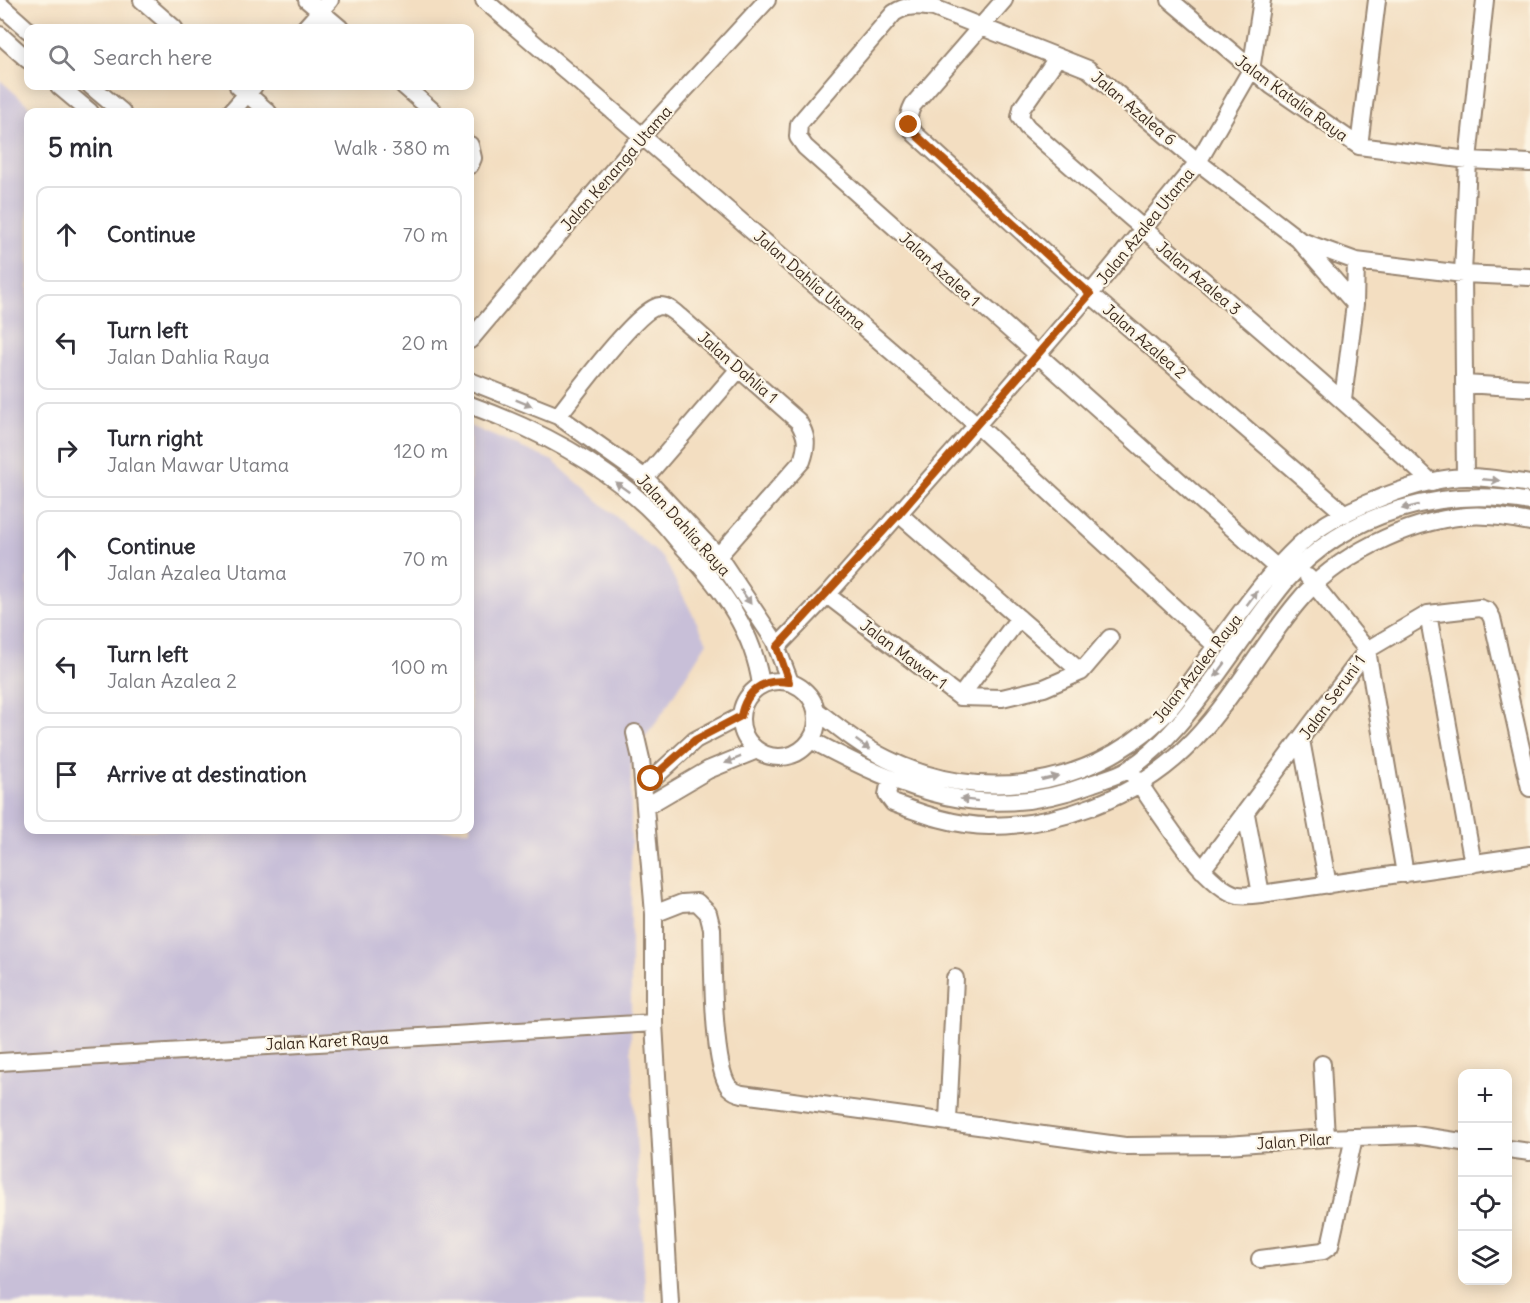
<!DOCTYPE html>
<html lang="en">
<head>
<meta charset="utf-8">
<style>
  :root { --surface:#fff; --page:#f7f7f7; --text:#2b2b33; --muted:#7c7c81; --line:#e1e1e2 }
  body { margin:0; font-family:Delius,sans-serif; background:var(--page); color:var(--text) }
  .controls { position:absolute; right:18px; bottom:18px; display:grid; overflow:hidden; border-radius:12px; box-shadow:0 3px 15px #0003 }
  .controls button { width:54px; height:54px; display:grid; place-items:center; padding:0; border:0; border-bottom:2px solid var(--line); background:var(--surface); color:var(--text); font:30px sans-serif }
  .stop { position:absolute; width:18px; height:18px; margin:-14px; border:4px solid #b45309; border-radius:50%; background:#fff }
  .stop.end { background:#b45309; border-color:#fff; box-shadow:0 2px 6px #0008 }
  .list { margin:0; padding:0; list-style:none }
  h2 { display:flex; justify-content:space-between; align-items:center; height:78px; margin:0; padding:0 24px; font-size:26px }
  h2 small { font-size:20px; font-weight:400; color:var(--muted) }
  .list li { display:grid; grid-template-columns:39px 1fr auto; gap:18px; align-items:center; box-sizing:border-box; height:96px; margin:0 12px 12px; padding:0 12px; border:2px solid var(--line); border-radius:12px }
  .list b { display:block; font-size:22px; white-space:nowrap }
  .list p { margin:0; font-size:20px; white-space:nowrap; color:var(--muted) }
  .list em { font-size:20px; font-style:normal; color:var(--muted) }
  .icon { flex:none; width:33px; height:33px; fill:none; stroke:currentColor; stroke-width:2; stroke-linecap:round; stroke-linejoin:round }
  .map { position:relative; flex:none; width:1530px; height:1303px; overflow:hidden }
  .search { position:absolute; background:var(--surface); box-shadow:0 3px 15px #0003; left:24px; top:24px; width:450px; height:66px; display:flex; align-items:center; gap:15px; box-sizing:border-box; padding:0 21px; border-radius:12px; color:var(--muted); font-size:22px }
  .panel { position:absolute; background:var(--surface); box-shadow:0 3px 15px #0003; left:24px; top:108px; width:450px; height:726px; border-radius:12px }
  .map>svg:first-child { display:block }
</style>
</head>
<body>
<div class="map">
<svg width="1530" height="1303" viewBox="0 0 1530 1303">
  <rect width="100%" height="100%" fill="#fcf5e5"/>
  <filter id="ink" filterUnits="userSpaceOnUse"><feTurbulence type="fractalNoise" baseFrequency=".0167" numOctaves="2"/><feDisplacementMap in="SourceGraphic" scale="12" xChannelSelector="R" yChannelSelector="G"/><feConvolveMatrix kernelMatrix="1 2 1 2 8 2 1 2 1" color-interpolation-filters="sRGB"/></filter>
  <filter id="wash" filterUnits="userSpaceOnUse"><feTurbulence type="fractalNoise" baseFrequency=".008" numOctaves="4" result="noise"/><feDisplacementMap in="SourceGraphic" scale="24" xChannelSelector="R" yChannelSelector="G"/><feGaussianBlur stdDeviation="1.35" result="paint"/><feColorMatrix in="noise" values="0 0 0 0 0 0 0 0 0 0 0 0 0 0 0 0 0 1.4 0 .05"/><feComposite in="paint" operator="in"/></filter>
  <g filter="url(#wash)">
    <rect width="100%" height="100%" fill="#f3dec1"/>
    <!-- industrial -->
    <path fill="#c8bfd8" d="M0 80 36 112H28V830H470V426L553 461 664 559 707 642 656 723 631 755V1051L646 1303H0Z"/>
  </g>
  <g filter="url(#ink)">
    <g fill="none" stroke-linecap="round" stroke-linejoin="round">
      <!-- minor casing -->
      <g stroke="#978470" stroke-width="20">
        <path id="minor" d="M142 0 174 28
          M307 0 340 28
          M484 0 977 425 1216 646
          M1004 0 913 105C907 117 907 123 915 134L1090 294 1345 514
          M1170 0 1272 86 1359 146 1468 160 1530 163
          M0 5 28 30
          M305 28 330 0
          M0 35 28 60
          M1057 58 1022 108 1020 117 1027 127C1161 247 1301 359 1432 483
          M59 86 90 112
          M91 86 122 112
          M238 86 268 112
          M404 86 434 112
          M231 112 254 86
          M470 145 473 158 470 165
          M1359 146 1377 0
          M1301 241 1356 261 1463 274 1530 277
          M470 340 643 135 767 0
          M470 381 558 416 645 478 718 556 774 640 790 682
          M1464 384 1530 388
          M1343 399 1355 304 1356 261
          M470 405C539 430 608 465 660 520 670 530 677 541 687 551 722 589 754 632 761 685
          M558 416C573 397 639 307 660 306 668 306 674 312 680 317L798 421C807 436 808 444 802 461L705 571
          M1465 477 1463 274 1468 160 1485 0
          M645 478 739 369
          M899 514 1081 672
          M1276 567 805 147 798 137 799 124 894 13C907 4 918 6 934 8L1088 69 1198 162 1298 239 1355 304
          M1308 577 1367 650 1405 874
          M827 595 960 697 1002 698 1044 688 1081 672 1110 638
          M1428 614 1473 864
          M777 647 827 595 977 425 1090 294 1198 162 1251 70 1262 0
          M741 719a38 38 0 1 1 76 0a38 38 0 1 1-76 0Z
          M960 697 1019 618
          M816 710C839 728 861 746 887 759 977 804 1087 789 1160 719 1175 705 1186 686 1199 669 1233 624 1265 574 1308 537 1341 509 1424 477 1467 477 1488 477 1509 481 1530 484
          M635 733 641 759 654 914V1023L670 1303
          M811 740C905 790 985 825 1091 784 1103 779 1118 776 1129 769 1166 745 1193 707 1219 672 1241 642 1262 610 1286 581 1345 512 1444 486 1530 502
          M1301 740 1328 885
          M1134 776C1155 805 1204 888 1238 895 1245 896 1254 895 1261 894L1530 855
          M890 780 887 795 893 803C923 814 956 826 989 826 1058 826 1134 798 1184 750 1228 708 1258 650 1297 603 1335 556 1407 521 1467 516 1487 514 1510 518 1530 522
          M644 787 695 740 741 716
          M645 807 708 770 757 750
          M1246 814 1261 894
          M1202 870 1367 650 1428 614 1480 608 1488 611 1492 618 1530 788
          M654 914 682 903 697 902 708 913 712 929C713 961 712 1065 729 1087 733 1091 737 1093 742 1094L1125 1146 1227 1145 1326 1138 1415 1135 1462 1142
          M0 1062 654 1023
          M1322 1064 1326 1138
          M948 1120 955 978
          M1508 1149 1530 1152
          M1260 1259 1323 1251 1330 1246 1354 1137"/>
      </g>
      <!-- minor -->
      <use href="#minor" stroke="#fff" stroke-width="16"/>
    </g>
    <!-- one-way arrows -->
    <defs><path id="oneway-solid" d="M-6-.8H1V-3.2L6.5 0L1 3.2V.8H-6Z" transform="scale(1.5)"/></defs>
    <g fill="#a79f9a">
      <use href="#oneway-solid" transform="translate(524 403) rotate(22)"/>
      <use href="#oneway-solid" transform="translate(1491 480) rotate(5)"/>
      <use href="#oneway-solid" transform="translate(622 487) rotate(-144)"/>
      <use href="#oneway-solid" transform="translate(1410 507) rotate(166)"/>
      <use href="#oneway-solid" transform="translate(746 597) rotate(55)"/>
      <use href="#oneway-solid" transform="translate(1252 598) rotate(-53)"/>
      <use href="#oneway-solid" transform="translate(1220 670) rotate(127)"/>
      <use href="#oneway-solid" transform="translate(863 745) rotate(35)"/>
      <use href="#oneway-solid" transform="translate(733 760) rotate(158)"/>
      <use href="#oneway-solid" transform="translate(1050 778) rotate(-13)"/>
      <use href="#oneway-solid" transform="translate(969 800) rotate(-173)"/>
    </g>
  </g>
  <g fill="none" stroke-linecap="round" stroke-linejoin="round" filter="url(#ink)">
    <!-- route -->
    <path stroke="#b45309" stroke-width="8" d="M651 779 695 740 741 716C746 690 764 678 789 682L777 647 899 514 1090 294 915 134 909 125"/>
  </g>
  <g text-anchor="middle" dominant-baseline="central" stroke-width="4.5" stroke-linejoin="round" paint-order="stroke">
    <!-- street labels -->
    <g font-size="16" fill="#3b2a1e" stroke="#fcf5e5">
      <text transform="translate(1292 98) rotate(36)">Jalan Katalia Raya</text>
      <text transform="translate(1134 108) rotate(40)">Jalan Azalea 6</text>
      <text transform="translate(616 168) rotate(-49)">Jalan Kenanga Utama</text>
      <text transform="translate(1145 226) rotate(-51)">Jalan Azalea Utama</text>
      <text transform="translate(940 269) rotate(42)">Jalan Azalea 1</text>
      <text transform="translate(1199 278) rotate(40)">Jalan Azalea 3</text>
      <text transform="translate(810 280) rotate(41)">Jalan Dahlia Utama</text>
      <text transform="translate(1145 341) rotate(41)">Jalan Azalea 2</text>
      <text transform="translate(738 367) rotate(41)">Jalan Dahlia 1</text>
      <text transform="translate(684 525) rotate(48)">Jalan Dahlia Raya</text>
      <text transform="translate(904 654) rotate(37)">Jalan Mawar 1</text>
      <text transform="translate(1197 668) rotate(-52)">Jalan Azalea Raya</text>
      <text transform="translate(1332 697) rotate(-54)">Jalan Seruni 1</text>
      <text transform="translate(327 1041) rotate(-3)">Jalan Karet Raya</text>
      <text transform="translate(1294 1141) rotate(-4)">Jalan Pilar</text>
    </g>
  </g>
</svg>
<div class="controls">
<button>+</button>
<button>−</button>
<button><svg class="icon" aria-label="locate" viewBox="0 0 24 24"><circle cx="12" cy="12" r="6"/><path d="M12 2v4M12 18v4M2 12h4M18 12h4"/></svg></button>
<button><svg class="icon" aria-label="layers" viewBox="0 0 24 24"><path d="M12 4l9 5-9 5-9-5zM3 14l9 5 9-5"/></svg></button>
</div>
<div class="stop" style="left:651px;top:779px"></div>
<div class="stop end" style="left:909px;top:125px"></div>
<div class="search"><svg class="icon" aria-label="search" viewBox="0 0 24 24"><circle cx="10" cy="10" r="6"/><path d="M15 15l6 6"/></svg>Search here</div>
<section class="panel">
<h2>5 min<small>Walk · 380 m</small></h2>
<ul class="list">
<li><svg class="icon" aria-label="ahead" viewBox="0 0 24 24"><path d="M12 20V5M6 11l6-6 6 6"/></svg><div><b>Continue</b></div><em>70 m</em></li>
<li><svg class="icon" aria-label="left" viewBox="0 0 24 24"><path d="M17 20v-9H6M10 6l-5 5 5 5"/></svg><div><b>Turn left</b><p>Jalan Dahlia Raya</p></div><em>20 m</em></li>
<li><svg class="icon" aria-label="right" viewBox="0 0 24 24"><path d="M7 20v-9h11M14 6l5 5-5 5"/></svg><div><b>Turn right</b><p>Jalan Mawar Utama</p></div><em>120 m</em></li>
<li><svg class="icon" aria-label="ahead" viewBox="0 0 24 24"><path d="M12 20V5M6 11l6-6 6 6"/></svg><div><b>Continue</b><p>Jalan Azalea Utama</p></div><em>70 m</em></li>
<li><svg class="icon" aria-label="left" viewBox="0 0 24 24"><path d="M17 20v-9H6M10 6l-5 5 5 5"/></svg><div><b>Turn left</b><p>Jalan Azalea 2</p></div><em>100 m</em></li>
<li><svg class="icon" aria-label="arrive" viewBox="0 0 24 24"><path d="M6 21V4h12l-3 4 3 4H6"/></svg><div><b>Arrive at destination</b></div></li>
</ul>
</section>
</div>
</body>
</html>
